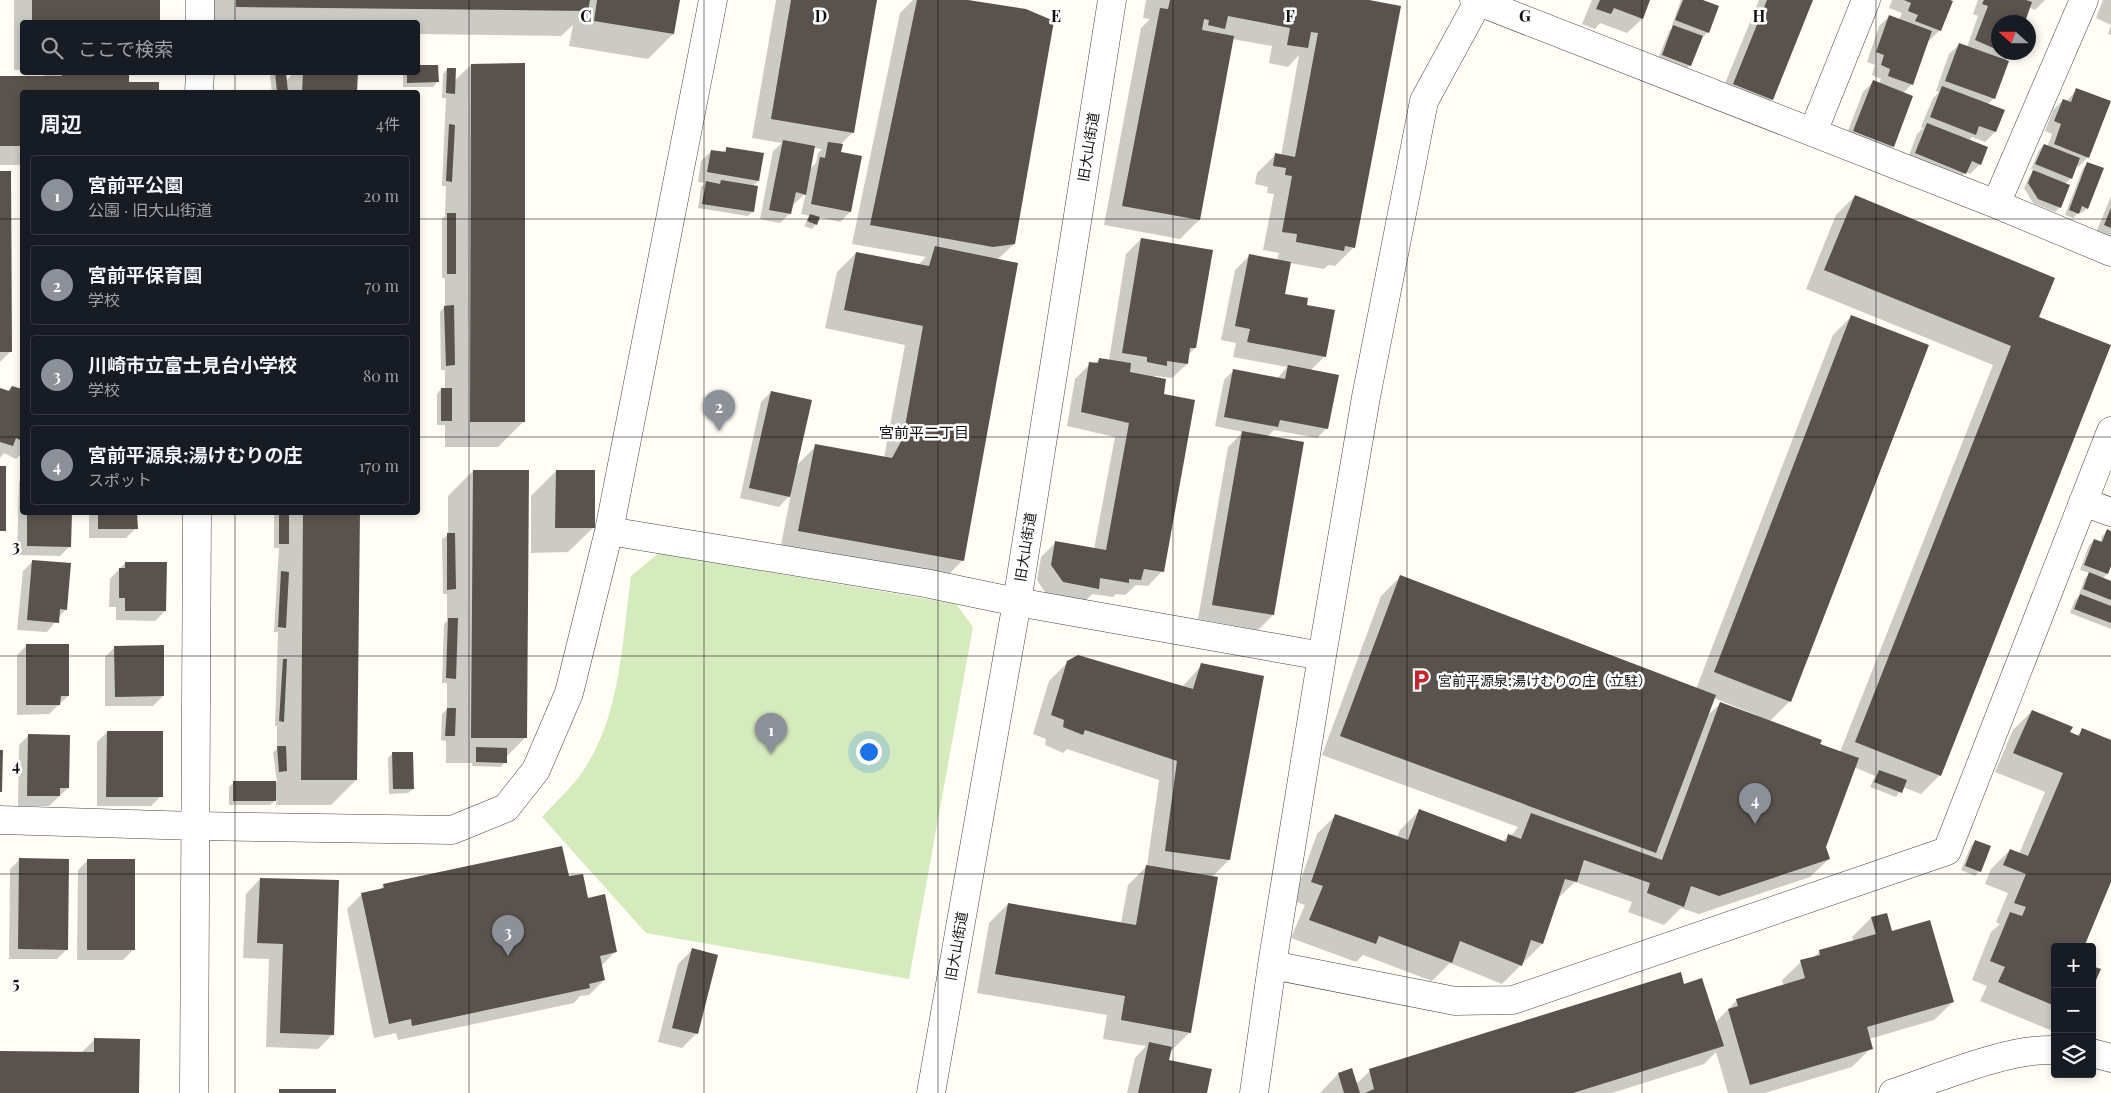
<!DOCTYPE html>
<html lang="ja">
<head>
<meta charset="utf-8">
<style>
  :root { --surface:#171b24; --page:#20242c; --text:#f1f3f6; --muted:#9ea1a6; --line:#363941; --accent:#8c9099 }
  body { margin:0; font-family:"Playfair Display","Noto Sans JP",serif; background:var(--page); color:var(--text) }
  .controls { position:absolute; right:15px; bottom:15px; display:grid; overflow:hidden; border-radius:5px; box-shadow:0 2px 8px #0003 }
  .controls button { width:45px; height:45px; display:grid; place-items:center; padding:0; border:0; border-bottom:1px solid var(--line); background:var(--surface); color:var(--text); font:25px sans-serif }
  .compass { position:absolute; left:1991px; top:15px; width:45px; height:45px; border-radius:50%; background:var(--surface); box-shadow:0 2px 8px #0003; rotate:291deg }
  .you { position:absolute; left:868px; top:751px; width:18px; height:18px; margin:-12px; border:4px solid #fff; border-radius:50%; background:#1a73e8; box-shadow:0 0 0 8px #1a73e833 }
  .badge { display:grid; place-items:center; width:32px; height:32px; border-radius:50%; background:var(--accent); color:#fff; font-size:16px; font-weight:700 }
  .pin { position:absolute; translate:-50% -41px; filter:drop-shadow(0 1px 2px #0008) }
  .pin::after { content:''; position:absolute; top:26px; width:18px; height:15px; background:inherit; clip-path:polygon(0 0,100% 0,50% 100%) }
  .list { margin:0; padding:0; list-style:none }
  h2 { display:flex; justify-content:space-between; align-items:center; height:65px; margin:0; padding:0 20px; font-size:21px }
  h2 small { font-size:16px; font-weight:400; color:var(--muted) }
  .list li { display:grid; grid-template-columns:32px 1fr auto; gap:15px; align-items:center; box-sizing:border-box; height:80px; margin:0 10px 10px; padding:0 10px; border:1px solid var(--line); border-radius:5px }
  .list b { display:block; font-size:19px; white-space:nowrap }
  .list p { margin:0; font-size:16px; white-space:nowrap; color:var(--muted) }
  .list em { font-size:16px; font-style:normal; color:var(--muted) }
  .icon { flex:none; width:28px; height:28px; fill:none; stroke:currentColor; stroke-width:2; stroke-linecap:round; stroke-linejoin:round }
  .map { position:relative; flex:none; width:2111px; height:1093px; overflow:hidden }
  .search { position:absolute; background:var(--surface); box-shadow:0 2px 8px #0003; left:20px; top:20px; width:400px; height:55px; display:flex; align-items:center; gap:12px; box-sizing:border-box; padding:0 18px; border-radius:5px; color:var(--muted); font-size:19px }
  .panel { position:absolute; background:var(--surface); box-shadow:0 2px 8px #0003; left:20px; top:90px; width:400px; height:425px; border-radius:5px }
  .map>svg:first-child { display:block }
</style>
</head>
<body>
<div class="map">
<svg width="2111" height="1093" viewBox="0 0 2111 1093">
  <rect width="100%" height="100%" fill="#fffdf5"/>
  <!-- green -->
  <path fill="#d5ebbd" d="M659 553 956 604 973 627 909 979 646 933 542 817C555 802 572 788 583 771 621 715 622 641 631 576Z"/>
  <!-- shadow -->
  <path fill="#0003" fill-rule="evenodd" d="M14 0H158V22H22V70H14Z
    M212 0H678L673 34 648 59 569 46 573 25 561 36 418 34V22H212Z
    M776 0H875L853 132 840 145 850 212 840 222 818 217 816 224 812 229 804 226 810 216 801 214 806 193 794 204H792L790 213 780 223 760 219 773 151 782 143 752 138ZM814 148 822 149 818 153 816 163 809 170Z
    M913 0H960L1014 244 997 260 963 560 944 579 780 550 791 494 779 507 740 498 761 402 771 392 796 466 816 446 884 458 905 345 825 328 837 272 856 253 918 265 926 257 852 244 900 13Z
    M1146 0H1364L1354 247 1335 266 1328 265 1324 269 1290 263 1283 295 1305 306 1325 356 1310 371 1327 428 1317 438 1274 430 1267 437 1273 615 1258 630 1198 619 1228 447 1243 432 1215 426 1224 380 1234 370 1277 379 1287 367 1233 357 1236 343 1221 340 1235 270 1250 255 1277 260 1279 253 1263 250 1274 194 1267 193 1268 187 1255 184 1257 173 1275 155 1281 156 1299 55 1288 67 1269 63 1272 46 1232 39 1199 220 1180 239 1104 225 1141 28 1150 19 1143 18Z
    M1592 0H1649L1642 19 1627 33 1600 23 1595 29 1582 24Z
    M1681 0H1699L1708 32 1703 37 1701 36 1690 65 1685 70 1658 59 1669 31 1674 26 1672 25Z
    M1759 0H1812L1772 99 1757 114 1719 98Z
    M1892 0H1945L1940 30 1930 40 1928 39 1912 84 1903 93 1893 146 1883 156 1844 141 1863 92 1873 82 1879 84 1881 79 1872 75 1875 65 1867 62 1879 26 1889 17 1899 20 1902 13 1889 8Z
    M1978 0H2045L2035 10 2029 7 2023 22H1998V52H2012L2005 61 1994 98 1987 105 1995 132 1985 142 1972 137 1969 141 1980 164 1970 174 1966 172 1955 183 1906 163 1917 134 1923 128 1921 127 1933 98 1939 92 1936 91 1949 54 1959 45 1967 47 1978 16 1973 14Z
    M2103 0H2111V25L2096 18Z
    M2111 25V35L2108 34Z
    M471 65 523 422 498 447H445V425H437V394L441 389H445V370H441L440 312 445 306V278H442V219L445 216 446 186H442L446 98H442L443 74 447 69 454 81Z
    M418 66H437V82L433 87H403V72H418Z
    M44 72H128V83H157V92H22V165H0V77H44Z
    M274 72H285L286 81 294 72H356V92H272L270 76Z
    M2077 89 2088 157 2078 167 2076 166 2071 178 2065 184 2060 207 2055 212 2033 203 2024 188 2029 177 2035 170 2031 169 2039 150 2044 145 2047 147 2052 134 2045 131 2053 110 2063 100 2066 102Z
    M727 148 758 181 753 186V211L748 216 698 208 701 187 705 183 698 182 701 161 711 151 722 153Z
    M2087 164V208L2082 213 2079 212 2073 218 2065 215 2083 168Z
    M0 172 11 351 0 362Z
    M1855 196 2037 318 1940 775 1921 794 1903 787 1896 797 1870 787 1875 776 1854 767 1824 847 1829 859 1810 877 1699 914 1681 908 1664 925 1628 912 1632 902 1575 882 1556 900 1542 944 1502 984 1450 963 1432 981 1363 955 1356 962 1291 938 1305 905 1293 901 1317 834 1336 815 1397 837 1400 830 1419 811 1502 842 1509 835 1511 836 1518 827 1322 755 1381 596 1400 577 1696 689 1833 335 1852 316 1790 701 1769 722 1840 752 1993 365 1806 289 1836 215ZM1714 698 1756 715 1755 717 1720 704 1706 717Z
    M2111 196V242L2095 235Z
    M1141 239 1195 348 1188 355 1187 364 1172 378 1155 376 1153 378 1162 395V571L1148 586 1136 585 1125 595 1116 594 1113 597 1092 594 1083 603 1048 597 1037 580 1041 557 1056 542 1094 549 1115 437 1067 426 1075 379 1090 364H1094L1100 359 1109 360 1126 254Z
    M12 387 22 390V458L19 456 16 459 4 453 0 458V389L7 392Z
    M473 471 525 738 505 758V762L501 767 472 766V763H446V741L441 740 442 714 447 709V683H442L444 624 447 621V594H443L442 539 448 535V496Z
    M556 471 594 527 568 552 531 553V496Z
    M22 478V512H71L70 546 60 556 17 555 19 482Z
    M89 512H136V528L126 538H89Z
    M274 512H358L356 780 331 805H276L277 799 270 805H229V787L234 782H277L273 752 277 749V726H275L278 632H274L279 548H274Z
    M2107 531 2111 532V563L2107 574 2102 579 2111 582V629L2070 613 2075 600 2081 594H2079L2085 578 2090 573 2080 570 2089 545 2094 541 2100 543 2102 536Z
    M33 561 66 609 47 632 17 630 23 571Z
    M125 563 165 611 155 621 116 620V607H109L110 579Z
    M27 645 68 696 49 714 17 715V655Z
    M115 647 163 696 153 706H105V657Z
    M1068 662 1182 687 1202 665 1229 860 1211 878 1190 1032 1171 1051 1168 1061 1206 1093H1127L1135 1058 1146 1046 1103 1039 1107 1015 977 993 989 923 1008 904 1121 923 1128 885 1147 866 1159 780 1067 749 1063 753 1045 745 1046 739 1033 734 1049 681Z
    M2032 711 2076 736 2083 730 2111 742V878L2055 947V1026L2050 1030 1980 1001 1987 986 1972 980 1991 932 2000 924 1996 922 2008 893 1985 884 1991 869 2010 850 2019 854 2045 792 1995 772 2013 730Z
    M107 732 161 796 151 806H97V742Z
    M29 735 68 788 49 806H18L19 745Z
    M393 753 413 789 408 793 389 794 388 758Z
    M1975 841 1979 871 1975 876 1961 870 1971 846Z
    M20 859 67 949 57 959H9L10 869Z
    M88 860 133 950 123 960H77L78 870Z
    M568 878 587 900 616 951 601 966 604 980 589 995 580 996 574 1003 398 1040 396 1033 374 1038 347 909 362 894 379 890 384 885Z
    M260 879 333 1034 318 1049 266 1047 269 959 243 958 246 894Z
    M1886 914 1891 932 1953 1002 1934 1020 1869 1039 1871 1048 1852 1067 1765 1093H1728L1716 1052 1704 1064 1612 1093H1320L1338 1074 1351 1070 1356 1084 1370 1071 1683 986 1715 1023 1737 1000 1784 986 1782 980 1801 962 1813 958 1819 952 1854 941 1852 937 1871 918Z
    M693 949 697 1033 682 1048 658 1042 678 964Z
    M94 1040 138 1093H0V1052L81 1053Z"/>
  <!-- building -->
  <path fill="#5a524d" d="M32 0H160V22H32Z
    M236 0H590L588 11 236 7Z
    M597 0H680L674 34 594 21Z
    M791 0H877L854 133 771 119Z
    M917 0H968L1026 9 1054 21 1015 244 993 247 870 225Z
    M1170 0H1369L1401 6 1355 248 1345 246 1344 251 1296 242 1297 234 1282 232 1292 176 1285 175 1286 168 1273 166 1275 153 1295 157 1318 33 1311 32 1308 48 1287 45 1290 28 1228 16 1225 29 1208 25 1209 20 1204 19 1202 30 1234 36 1200 220 1122 206 1160 8 1168 9Z
    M1600 0H1650L1643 19 1614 8 1611 14 1596 9Z
    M1683 0H1703L1719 6 1709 33 1675 20Z
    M1767 0H1813L1773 100 1733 84Z
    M1904 0H1950L1953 1 1941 31 1915 21 1918 15 1908 11 1911 3Z
    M1984 0H2026L2032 2 2025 22H1998V50L1975 40 1988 6 1982 4Z
    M1889 15 1932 31 1913 85 1888 76 1890 69 1881 65 1884 55 1876 52Z
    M1673 25 1703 36 1691 66 1662 55Z
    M1959 43 2009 61 1995 99 1945 81Z
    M525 63V422H470L471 64Z
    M418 65H438L439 82 407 83V72H418Z
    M447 68H456L455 94 446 93Z
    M62 72H129V82H159V92H22V146H0V76H62Z
    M275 72H286L288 92H277Z
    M303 72H358L357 92H302Z
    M1873 80 1913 96 1894 147 1853 131Z
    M1942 86 2005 110 1996 132 1979 126 1976 135 1930 117Z
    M2076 88 2111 101 2089 158 2054 144 2061 124 2054 121 2063 99 2071 102Z
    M1927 123 1988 147 1981 165 1972 161 1966 174 1915 153Z
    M449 124 455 125 452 182 446 181Z
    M783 140 815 146 806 195 796 192 791 214 769 210Z
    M828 142 843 144 841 152 862 156 851 212 811 204 820 157 825 158Z
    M2044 144 2080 158 2072 179 2035 164Z
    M726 147 764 153 759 181 707 172 711 150 726 152Z
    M2087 162 2104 168 2088 209 2082 206 2079 214 2069 210Z
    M2033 170 2070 185 2061 208 2038 199 2028 183Z
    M0 171H11L12 352H0Z
    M721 180 758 186 754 212 702 204 706 181 720 184Z
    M1855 195 2055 278 2039 317 2111 345 1941 776 1855 742 2011 346 1824 270Z
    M2111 208V228L2104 225Z
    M447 213H456V274H447Z
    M810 214 820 217 817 225 807 221Z
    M1141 238 1213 250 1196 348H1190L1188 364 1167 361V366L1147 362V357L1122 353Z
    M935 246 1018 263 964 561 798 531 815 444 892 458 903 438 923 326 844 310 856 252 929 266Z
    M1249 254 1291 262 1285 294 1308 298 1307 305 1335 310 1326 357 1247 342 1250 329 1235 326Z
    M454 305 455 365 446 366 444 306Z
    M1851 315 1929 345 1791 702 1714 672Z
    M1099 358 1131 363 1130 372 1166 379 1164 394 1195 400 1164 572 1144 569 1141 580 1129 579V583L1100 578 1099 589 1063 582 1051 565 1055 541 1106 550 1129 423 1081 412 1089 362 1098 363Z
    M1288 365 1339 375 1328 429 1280 420 1278 427 1224 417 1233 369 1285 379Z
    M12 386 22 389V441L16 438 13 446 0 442V388L9 391Z
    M441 388H452V421H441Z
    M771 391 812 400 790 497 749 488Z
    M1242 431 1304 442 1274 615 1212 605Z
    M0 466H6V531H0Z
    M473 470H529L527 738H471Z
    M556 470H595V528H555Z
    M27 512H72L71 547 27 546Z
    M98 512H137L138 529H98Z
    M279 512H289V544H279Z
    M303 512H360L357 780H301Z
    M2107 529 2111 531V566L2108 574 2084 565 2094 539 2102 542Z
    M447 533H455L456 589 447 590Z
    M32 560 71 563 67 610 60 609 59 623 27 620Z
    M125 562H167L166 611H125V598H119V568H125Z
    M281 571 289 572 286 628 278 627Z
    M2089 572 2111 581V600L2083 589Z
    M1400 575 1716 695 1656 853 1340 736Z
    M2080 594 2111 606V623L2074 609Z
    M448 618H458L456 679 446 678Z
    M26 644H69V696H61L60 705H26Z
    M164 645V696L115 697 114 646Z
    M1078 655 1193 689 1201 663 1264 676 1230 860 1165 851 1177 761 1085 730 1083 735 1063 727 1064 720 1051 715 1067 661Z
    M283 659H287L284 722 279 721Z
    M1720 702 1822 740 1820 744 1859 758 1826 847 1830 859 1719 896 1691 886 1684 907 1647 893 1650 883 1584 860 1577 882 1565 879 1543 944 1531 940 1522 966 1460 941 1452 963 1379 936 1376 944 1309 920 1323 886 1311 882 1335 814 1408 840 1419 809 1506 842 1508 834 1521 839 1531 813 1662 860Z
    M447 708H456L455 736H445Z
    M2032 710 2073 727 2070 732 2079 736 2082 728 2111 740V882L2084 947H2055V1006L1998 982 2005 967 1990 961 2010 912 2022 916 2026 907 2014 903 2026 874 2003 865 2010 849 2028 856 2063 773 2013 753Z
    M107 731H163V797H106Z
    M28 734 70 735 69 788H60V796H27Z
    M277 746H286L287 771 279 772Z
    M476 747 507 748V763L476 762Z
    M0 750H3L2 792H0Z
    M392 752H413L414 789H393Z
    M1879 770 1907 780 1902 793 1874 782Z
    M233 781H276V801H233Z
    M1975 840 1991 846 1981 872 1965 866Z
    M562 846 569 876 583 874 588 898 605 894 617 952 600 956 605 980 589 984 590 988 412 1026 411 1019 389 1024 361 893 384 888 383 884Z
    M19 858 69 859 68 950 18 949Z
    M87 859H135V950H87Z
    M1146 865 1218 877 1191 1033 1121 1020 1125 996 995 974 1008 903 1136 925Z
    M260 878 339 880 334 1035 280 1033 283 944 257 943Z
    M1887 913 1892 931 1930 920 1954 1002 1867 1027 1873 1049 1750 1085 1728 1009 1738 1006 1736 999 1805 978 1800 960 1820 955 1819 950 1876 934 1871 917Z
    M692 948 718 955 698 1034 672 1028Z
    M2092 966 2101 969 2092 989Z
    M1681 972 1684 984 1702 978 1724 1046 1573 1093H1365L1374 1089 1369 1069Z
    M94 1038 140 1039 139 1093H0V1051L94 1052Z
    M1149 1042 1172 1047 1169 1060 1212 1069 1207 1093H1138Z
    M1352 1068 1360 1093H1344L1338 1073Z
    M279 1089H336V1093H279Z"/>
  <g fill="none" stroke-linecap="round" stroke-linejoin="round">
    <!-- minor casing -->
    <g stroke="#444" stroke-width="29">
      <path id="minor" d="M1474 0 1996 204 2111 252
        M200 22V0
        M199 92 200 72
        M1813 132 1866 0
        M1996 204 2084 0
        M2083 502 2111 512
        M609 531 925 583 1017 602 1322 656
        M0 820 195 826 452 830 506 808 536 770 569 693 609 531 713 0
        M1272 965 1455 1001 1513 1000 1947 851 2111 431
        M194 1093 197 512
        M1254 1093 1272 965 1322 656 1366 397 1424 101 1478 2"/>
    </g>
    <!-- tertiary casing -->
    <g stroke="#444" stroke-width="29">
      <path id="tertiary" d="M2092 1053 2111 1058
        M931 1093 1017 602 1112 0
        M1893 1093C1939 1078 2007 1048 2055 1050"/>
    </g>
    <!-- minor -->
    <use href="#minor" stroke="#fff" stroke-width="28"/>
    <!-- tertiary -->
    <use href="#tertiary" stroke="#fff" stroke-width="28"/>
  </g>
  <!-- grid -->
  <path fill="none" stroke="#111" stroke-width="1" stroke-opacity="0.55" d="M235 0V22M469 0V1093M704 0V1093M938 0V1093M1173 0V1093M1407 0V1093M1642 0V1093M1876 0V1093M235 72V92M0 219H22M418 219H2111M0 437H22M418 437H2111M235 512V1093M0 656H2111M0 874H2111"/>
  <!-- icons -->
  <defs>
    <g id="parking-bare" transform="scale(1.725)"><path d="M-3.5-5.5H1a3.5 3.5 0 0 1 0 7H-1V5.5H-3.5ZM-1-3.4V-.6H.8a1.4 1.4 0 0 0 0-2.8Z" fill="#c4262e" stroke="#fff" stroke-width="2.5" paint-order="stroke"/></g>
  </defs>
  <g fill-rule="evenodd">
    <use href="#parking-bare" x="1421" y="680"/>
  </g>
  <g text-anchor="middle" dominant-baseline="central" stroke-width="5" stroke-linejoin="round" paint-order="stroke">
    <!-- street labels -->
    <g font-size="14" fill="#111" stroke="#fff">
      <text transform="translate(1088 147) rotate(-81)">旧大山街道</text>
      <text transform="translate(1025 547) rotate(-81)">旧大山街道</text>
      <text transform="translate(956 946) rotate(-80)">旧大山街道</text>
    </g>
    <!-- poi labels -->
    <g font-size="14" fill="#111" stroke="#fff" text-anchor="start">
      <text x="1438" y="680">宮前平源泉;湯けむりの庄（立駐）</text>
    </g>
    <!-- neighbourhood labels -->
    <g font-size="15" fill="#111" stroke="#fff">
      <text x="924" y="432">宮前平二丁目</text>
    </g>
  </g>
  <g font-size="16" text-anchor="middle" font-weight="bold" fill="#111" stroke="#fff" stroke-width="5" stroke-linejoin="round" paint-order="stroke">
    <text x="586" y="22">C</text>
    <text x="821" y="22">D</text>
    <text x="1056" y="22">E</text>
    <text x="1290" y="22">F</text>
    <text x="1525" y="22">G</text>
    <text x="1759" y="22">H</text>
    <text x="16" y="552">3</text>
    <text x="16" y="771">4</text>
    <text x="16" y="989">5</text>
  </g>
</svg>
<div class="controls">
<button>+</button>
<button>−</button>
<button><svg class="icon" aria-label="layers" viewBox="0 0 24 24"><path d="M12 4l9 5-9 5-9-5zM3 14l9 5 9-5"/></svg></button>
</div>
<svg class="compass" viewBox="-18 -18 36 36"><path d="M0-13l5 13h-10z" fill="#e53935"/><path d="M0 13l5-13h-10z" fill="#9ea1a6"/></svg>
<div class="you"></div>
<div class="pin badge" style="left:771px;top:754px">1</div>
<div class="pin badge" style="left:719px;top:431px">2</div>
<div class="pin badge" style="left:508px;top:956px">3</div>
<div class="pin badge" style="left:1755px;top:824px">4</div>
<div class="search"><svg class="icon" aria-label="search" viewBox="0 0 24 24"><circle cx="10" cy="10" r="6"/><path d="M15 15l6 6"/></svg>ここで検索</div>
<section class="panel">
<h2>周辺<small>4件</small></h2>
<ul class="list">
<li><span class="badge">1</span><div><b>宮前平公園</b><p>公園 · 旧大山街道</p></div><em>20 m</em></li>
<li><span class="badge">2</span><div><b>宮前平保育園</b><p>学校</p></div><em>70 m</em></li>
<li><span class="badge">3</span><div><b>川崎市立富士見台小学校</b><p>学校</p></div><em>80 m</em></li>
<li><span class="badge">4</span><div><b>宮前平源泉;湯けむりの庄</b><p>スポット</p></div><em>170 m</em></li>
</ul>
</section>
</div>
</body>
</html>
